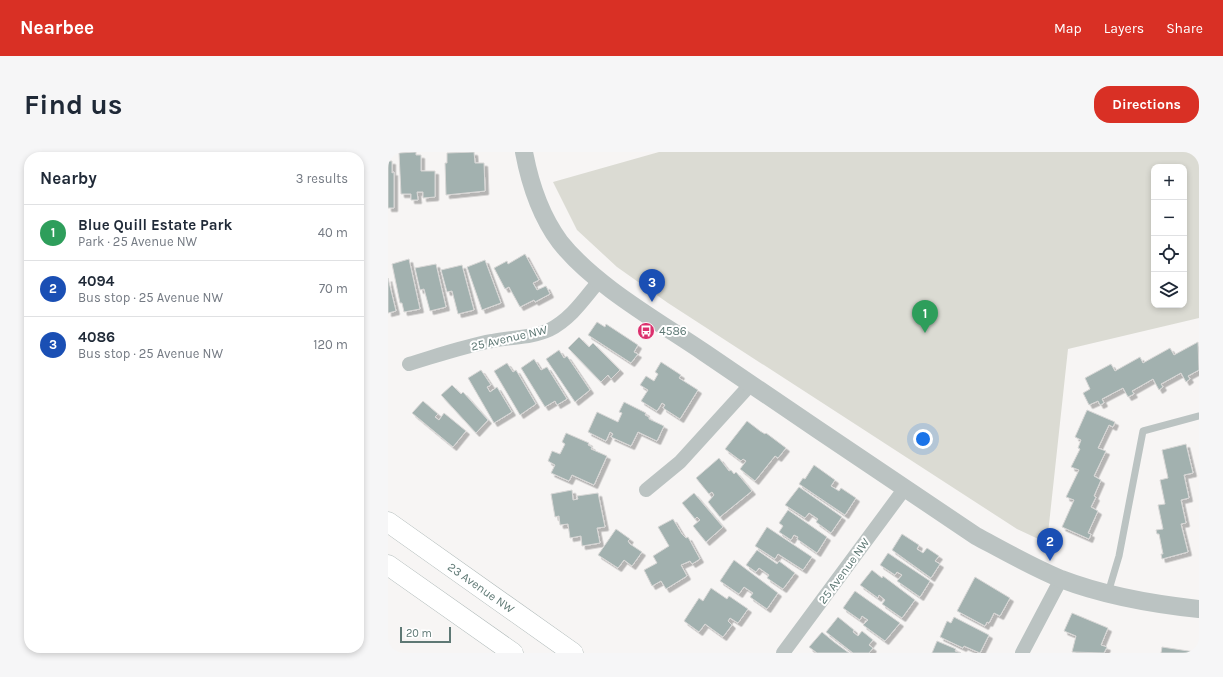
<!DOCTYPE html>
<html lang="en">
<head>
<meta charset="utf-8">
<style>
  :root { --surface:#fff; --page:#f6f6f7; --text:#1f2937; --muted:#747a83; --line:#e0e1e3; --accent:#d93025 }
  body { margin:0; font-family:Karla,sans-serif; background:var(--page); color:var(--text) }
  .controls { position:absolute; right:12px; top:12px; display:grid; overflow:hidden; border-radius:8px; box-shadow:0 2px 6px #0003 }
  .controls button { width:36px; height:36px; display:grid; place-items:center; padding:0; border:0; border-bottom:1px solid var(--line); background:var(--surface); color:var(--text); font:20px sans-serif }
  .scale { position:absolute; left:12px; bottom:10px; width:51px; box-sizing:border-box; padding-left:4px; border:2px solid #5e7874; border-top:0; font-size:11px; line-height:14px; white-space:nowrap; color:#5e7874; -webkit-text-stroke:3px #fff; paint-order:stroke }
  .you { position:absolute; left:535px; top:287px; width:14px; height:14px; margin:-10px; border:3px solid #fff; border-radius:50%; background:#1a73e8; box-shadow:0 0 0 6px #1a73e833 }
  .badge { display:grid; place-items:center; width:26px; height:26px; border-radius:50%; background:var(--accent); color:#fff; font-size:13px; font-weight:700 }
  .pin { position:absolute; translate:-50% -33px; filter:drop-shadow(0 1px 2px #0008) }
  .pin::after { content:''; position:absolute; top:21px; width:14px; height:12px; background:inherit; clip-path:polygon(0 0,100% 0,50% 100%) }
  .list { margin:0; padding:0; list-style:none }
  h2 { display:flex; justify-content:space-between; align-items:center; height:52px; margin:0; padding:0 16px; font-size:17px }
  h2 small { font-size:13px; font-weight:400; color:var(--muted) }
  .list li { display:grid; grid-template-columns:26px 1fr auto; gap:12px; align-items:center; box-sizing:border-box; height:56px; padding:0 16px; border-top:1px solid var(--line) }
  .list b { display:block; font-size:15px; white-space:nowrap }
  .list p { margin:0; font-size:13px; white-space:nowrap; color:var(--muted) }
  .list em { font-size:13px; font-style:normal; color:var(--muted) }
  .icon { flex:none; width:22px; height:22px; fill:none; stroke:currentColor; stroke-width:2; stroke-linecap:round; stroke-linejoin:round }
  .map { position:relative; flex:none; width:811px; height:501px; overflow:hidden; border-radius:16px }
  header { display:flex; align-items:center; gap:24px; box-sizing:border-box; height:56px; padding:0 20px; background:var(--accent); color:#fff }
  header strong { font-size:19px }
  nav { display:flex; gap:22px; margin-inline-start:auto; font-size:14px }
  .intro { display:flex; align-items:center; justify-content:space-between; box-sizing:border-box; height:96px; padding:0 24px }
  h1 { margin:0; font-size:28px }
  .button { padding:10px 18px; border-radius:16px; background:var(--accent); color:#fff; font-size:14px; font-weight:700 }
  main { display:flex; gap:24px; padding:0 24px }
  aside { flex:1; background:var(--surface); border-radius:16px; box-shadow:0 2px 6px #0003 }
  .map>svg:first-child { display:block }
</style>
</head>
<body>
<header>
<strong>Nearbee</strong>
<nav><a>Map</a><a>Layers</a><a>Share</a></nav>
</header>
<div class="intro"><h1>Find us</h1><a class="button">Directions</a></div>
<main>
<aside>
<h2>Nearby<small>3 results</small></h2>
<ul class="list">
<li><span class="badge" style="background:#2e9e5b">1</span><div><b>Blue Quill Estate Park</b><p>Park · 25 Avenue NW</p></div><em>40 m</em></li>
<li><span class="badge" style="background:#1a4fb4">2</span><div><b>4094</b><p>Bus stop · 25 Avenue NW</p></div><em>70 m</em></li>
<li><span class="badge" style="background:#1a4fb4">3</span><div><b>4086</b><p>Bus stop · 25 Avenue NW</p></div><em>120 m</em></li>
</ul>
</aside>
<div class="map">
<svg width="811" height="501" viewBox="0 0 811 501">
  <defs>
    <filter id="shadow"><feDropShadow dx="3.5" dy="3.5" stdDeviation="0" flood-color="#0004"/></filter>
  </defs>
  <rect width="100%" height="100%" fill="#f7f5f4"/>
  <!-- green -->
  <path fill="#dbdbd3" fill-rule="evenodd" d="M271 0H811V166L680 197 659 391 629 377 280 151 229 115 189 78 165 30ZM766 15H796V153H766Z"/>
  <!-- building -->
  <path fill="#a2b1af" stroke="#d8d7d6" filter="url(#shadow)" d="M28 0V3H33V19H47V45L35 46V40H29L30 48H23V42H13L11 1Z
    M86 0 87 11H96L97 39 58 43 57 11H59V1Z
    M0 9H4V21L6 20V56H0Z
    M137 102 151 128 145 131 149 138 158 134 162 142 147 150 146 148 132 155 121 135 117 137 106 116 119 109 120 112Z
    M21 107 32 157 16 160 14 151H12L4 112Z
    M97 108 113 151 94 158 79 115Z
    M48 112 58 155 42 159 36 137 32 138 27 116Z
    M74 113 86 158 70 162 64 139 59 140 53 118Z
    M0 126 8 159 0 161Z
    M209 170 217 175 218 172 250 193 246 200 250 202 243 211 200 183Z
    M191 185 201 195 205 191 232 218 223 227 220 223 213 230 180 196Z
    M810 190 811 218 800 224 802 227 798 230 793 221 773 232 775 235 771 238 765 227 744 239 746 242 740 245 735 236 714 247 716 251 712 253 710 249 701 253 695 241 702 237 697 226 723 212 727 219 752 205 755 211 782 196 786 203Z
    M171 198 176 206 179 204 202 238 187 250 158 207Z
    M146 207 153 218 159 215 179 247 169 253 167 249 157 255 133 216Z
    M273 210 293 223 291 226 310 238 292 267 275 256 277 253 274 251 269 259 253 249 260 238 252 233 258 224 266 229 270 222 267 220Z
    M119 211 125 220 128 218 148 252 132 263 106 219Z
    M93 218 103 233 99 235 102 240 109 235 124 260 106 271 80 226Z
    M64 233 73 242 75 240 100 268 88 281 53 243Z
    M35 249 50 262 47 265 51 268 56 261 78 279 65 295 24 261Z
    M236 250 258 261 257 263 261 265V267L276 274 269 289 250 280 243 294 223 285 225 282 222 280 218 289 200 280 209 260 230 270 234 261 231 260Z
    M699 258 727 270 725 275 721 273 710 296 718 299 706 324 713 328 706 344 708 345 703 355 710 359 700 381 703 382 701 387 674 375 686 348 678 345 691 318 683 315 692 297 690 296 693 288 687 285Z
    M359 269 372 279 377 282 378 281 398 296 390 306 387 304 367 329 352 317 358 309 355 307 353 309 337 297Z
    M178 281 201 291 200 293 204 295 203 297 219 304 206 333 184 323 181 329 163 321 167 313 160 309 164 299 172 302 177 292 174 290Z
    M798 292 805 321 796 323 801 346 793 348 798 371 793 372 800 400 774 407 773 402H775L771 382H769L768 378 775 377 770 353 777 352 772 328 780 326 774 298Z
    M331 306 341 319 343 318 346 322 348 320 364 339 332 365 320 350 326 343 324 340 321 342 308 326Z
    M426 313 447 328 443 334 451 339 453 336 468 346 457 363 411 332 415 326 417 327Z
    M411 335 454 365 443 381 428 370 430 367 421 361 417 366 397 353Z
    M184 338 185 348 190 347 189 344 210 341 217 375 209 376 212 391 194 394 193 384 182 386 180 372 172 373 171 364 167 365 163 342Z
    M306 341 335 375 318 390 305 374 312 368 309 365 307 367 294 351Z
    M400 358 439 385 429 401 409 387 410 385 406 383 403 388 391 380 395 374 391 371Z
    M285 367 294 382 298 386 300 385 312 407 304 412 302 409 293 413 299 424 278 437 273 429 264 434 256 418 269 411 265 404 281 394 270 375Z
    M379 375 424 405 415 418 390 402 387 407 367 394Z
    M228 377 242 387 240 389 242 392 254 400 244 414 236 408 230 416 210 403Z
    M514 382 531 393 529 397 535 401 539 396 551 404 547 409 552 412 543 426 504 398Z
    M369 398 389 412 391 409 407 421 395 437 379 426 381 423 371 416 368 420 358 413Z
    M500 401 542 429 532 445 509 429 514 423 509 420 507 423 492 413Z
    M346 408 390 441 379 457 362 445 365 441 356 435 351 442 332 429Z
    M484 418 494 426 495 424 527 448 514 466 494 452 497 448 491 443 490 446 472 433Z
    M587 425 622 446 612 464 606 461 601 471 599 470 597 474 569 459Z
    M323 436 339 447 341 444 360 457 350 471 342 466 340 469 344 473 335 485 317 472 311 480 296 469 311 446 315 449Z
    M467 439 512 471 497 489 475 473 480 468 474 464 472 468 455 456Z
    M684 461 720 476 713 493 719 495 716 501 684 500 688 484 676 479Z
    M450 465 466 478 465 480 470 484 474 479 485 488 481 493 485 496 481 501H465L438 480Z
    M566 465 601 483 592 501 576 494 575 496 552 485 559 469 563 471Z
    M434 480 446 490 461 501H429L421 495Z
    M549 489 568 497 567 499 573 501H544Z
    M774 495 807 500 808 497 811 498V501H773Z"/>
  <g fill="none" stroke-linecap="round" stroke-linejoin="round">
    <!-- secondary casing -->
    <g stroke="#aeb8b7" stroke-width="21">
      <path id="secondary" d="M0 370 185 501
        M0 413 125 501"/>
    </g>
    <!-- service -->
    <path stroke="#bbc3c2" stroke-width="7" d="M720 441 731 404 755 279 811 264"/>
    <!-- minor -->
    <path stroke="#bbc3c2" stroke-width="14" d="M21 212C48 204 76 194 104 189 122 185 144 186 161 178 183 167 196 147 211 129
      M258 338 292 310 363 232
      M395 501 517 336
      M634 501 673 427"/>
    <!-- tertiary -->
    <path stroke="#bbc3c2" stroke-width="18" d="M136 0C142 32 152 63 172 90 207 134 270 169 317 201 407 262 498 324 588 384 616 399 644 415 673 427 717 444 764 452 811 457"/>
    <!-- secondary -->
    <use href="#secondary" stroke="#fff" stroke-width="20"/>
  </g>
  <!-- icons -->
  <defs>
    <g id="bus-disc" transform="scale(0.9)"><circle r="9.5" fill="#db306d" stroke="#fff"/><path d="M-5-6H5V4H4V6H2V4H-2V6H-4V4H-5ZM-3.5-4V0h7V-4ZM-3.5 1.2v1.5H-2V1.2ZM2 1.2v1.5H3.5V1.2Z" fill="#fff"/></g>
  </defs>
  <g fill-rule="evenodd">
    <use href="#bus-disc" x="258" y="179"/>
  </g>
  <g text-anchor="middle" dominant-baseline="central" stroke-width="4" stroke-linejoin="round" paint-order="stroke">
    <!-- poi labels -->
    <g font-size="12" fill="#5e7874" stroke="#fff" text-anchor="start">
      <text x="271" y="179">4586</text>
    </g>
    <!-- street labels -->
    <g font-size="12" fill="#5e7874" stroke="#fff">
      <text transform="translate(121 186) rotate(-13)">25 Avenue NW</text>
      <text transform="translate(456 419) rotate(-54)">25 Avenue NW</text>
      <text transform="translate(93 436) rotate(35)">23 Avenue NW</text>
    </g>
  </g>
</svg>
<div class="controls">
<button>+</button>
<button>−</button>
<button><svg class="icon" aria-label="locate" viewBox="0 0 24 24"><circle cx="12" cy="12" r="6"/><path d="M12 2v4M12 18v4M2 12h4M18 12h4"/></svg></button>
<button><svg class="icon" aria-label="layers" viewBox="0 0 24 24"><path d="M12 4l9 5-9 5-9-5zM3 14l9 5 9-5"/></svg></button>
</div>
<div class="scale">20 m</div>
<div class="you"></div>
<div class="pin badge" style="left:537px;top:181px;background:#2e9e5b">1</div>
<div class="pin badge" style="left:662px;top:409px;background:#1a4fb4">2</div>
<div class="pin badge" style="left:264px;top:150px;background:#1a4fb4">3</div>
</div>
</main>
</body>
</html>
